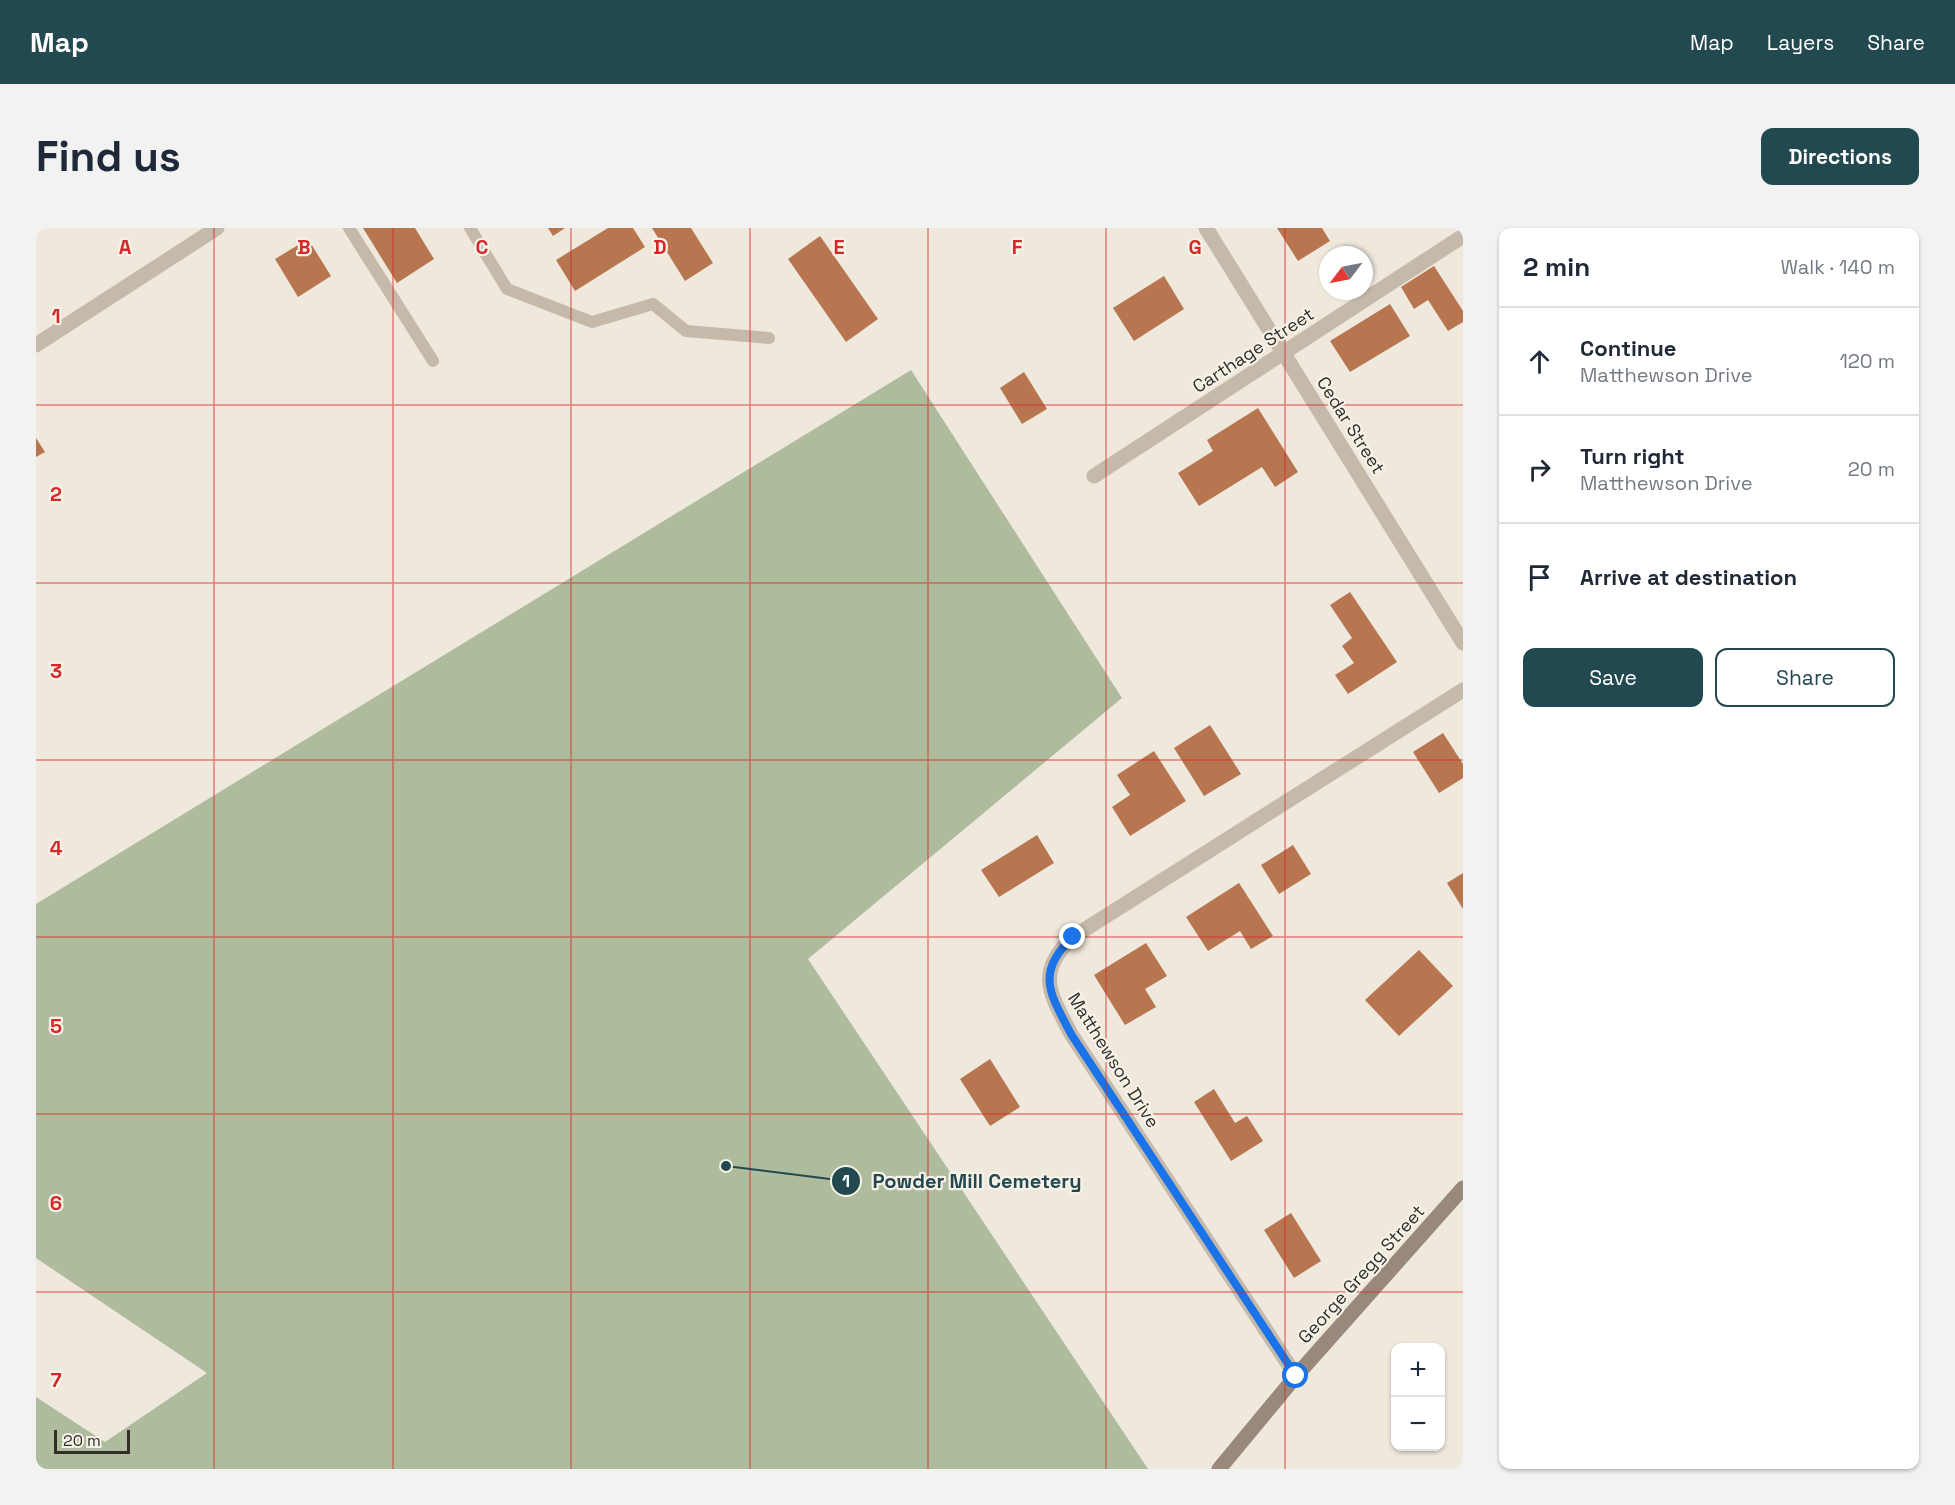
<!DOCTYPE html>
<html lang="en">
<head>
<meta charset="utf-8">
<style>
  :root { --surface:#fff; --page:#f2f2f3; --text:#1f2937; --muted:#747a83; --line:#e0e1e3; --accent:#224850 }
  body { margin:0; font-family:"Space Grotesk",sans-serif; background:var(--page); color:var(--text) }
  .controls { position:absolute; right:18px; bottom:18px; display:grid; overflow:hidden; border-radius:12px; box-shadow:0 2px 4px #0004 }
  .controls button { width:54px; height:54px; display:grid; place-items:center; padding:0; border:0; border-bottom:2px solid var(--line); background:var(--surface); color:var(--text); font:30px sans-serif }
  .compass { position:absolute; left:1283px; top:18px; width:54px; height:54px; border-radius:50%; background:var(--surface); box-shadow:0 2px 4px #0004; rotate:238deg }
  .scale { position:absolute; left:18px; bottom:15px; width:76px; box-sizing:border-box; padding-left:6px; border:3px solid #332d28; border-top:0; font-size:16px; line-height:21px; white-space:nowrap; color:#332d28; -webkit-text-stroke:4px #f7f2e7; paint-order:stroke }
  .stop { position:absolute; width:18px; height:18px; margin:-14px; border:4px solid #1a73e8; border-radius:50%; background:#fff }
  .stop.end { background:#1a73e8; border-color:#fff; box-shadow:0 2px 6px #0008 }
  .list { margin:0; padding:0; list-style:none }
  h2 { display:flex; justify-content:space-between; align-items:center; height:78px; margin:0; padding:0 24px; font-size:26px }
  h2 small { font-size:20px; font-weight:400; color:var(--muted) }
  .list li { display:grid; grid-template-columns:39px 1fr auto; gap:18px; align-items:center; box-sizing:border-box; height:108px; padding:0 24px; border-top:2px solid var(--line) }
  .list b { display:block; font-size:22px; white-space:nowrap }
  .list p { margin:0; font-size:20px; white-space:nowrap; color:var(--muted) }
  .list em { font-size:20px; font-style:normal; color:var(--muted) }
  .actions { display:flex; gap:12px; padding:18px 24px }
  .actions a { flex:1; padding:14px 0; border:2px solid var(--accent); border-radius:12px; text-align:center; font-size:21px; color:var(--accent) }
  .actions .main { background:var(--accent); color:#fff }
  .icon { flex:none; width:33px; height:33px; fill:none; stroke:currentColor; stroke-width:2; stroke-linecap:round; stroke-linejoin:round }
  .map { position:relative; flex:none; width:1427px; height:1241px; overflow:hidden; border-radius:12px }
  header { display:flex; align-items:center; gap:36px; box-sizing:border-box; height:84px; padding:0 30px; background:var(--accent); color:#fff }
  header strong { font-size:28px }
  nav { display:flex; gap:33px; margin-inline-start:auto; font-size:21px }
  .intro { display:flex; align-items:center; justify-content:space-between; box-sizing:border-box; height:144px; padding:0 36px }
  h1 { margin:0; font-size:42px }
  .button { padding:15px 27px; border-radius:12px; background:var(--accent); color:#fff; font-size:21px; font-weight:700 }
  main { display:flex; gap:36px; padding:0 36px }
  aside { flex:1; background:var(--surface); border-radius:12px; box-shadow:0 2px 4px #0004 }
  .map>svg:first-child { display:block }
</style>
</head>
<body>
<header>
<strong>Map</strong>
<nav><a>Map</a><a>Layers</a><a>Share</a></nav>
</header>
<div class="intro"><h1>Find us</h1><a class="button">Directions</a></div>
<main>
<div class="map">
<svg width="1427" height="1241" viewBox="0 0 1427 1241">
  <rect width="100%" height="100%" fill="#efe8dc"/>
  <!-- green -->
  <path fill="#aebc9d" d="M875 142 1086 470 772 731 1112 1241H0V1169L69 1214 171 1145 0 1030V676Z"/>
  <!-- building -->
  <path fill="#b87650" d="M327 0H379L398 31 361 55Z
    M512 0H529L517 8Z
    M572 0H597L609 19 539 63 520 32Z
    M616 0H655L677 35 649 53Z
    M1241 0H1286L1294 13 1262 33Z
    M784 8 842 91 810 114 752 31Z
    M272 11 295 48 262 69 239 31Z
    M1398 38 1427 83V94L1412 103 1392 72 1378 81 1365 59Z
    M1128 48 1148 81 1098 113 1077 80Z
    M1354 76 1374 108 1314 144 1294 113Z
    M988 144 1011 181 986 196 964 160Z
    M1222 180 1262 244 1239 259 1226 239 1163 278 1142 245 1177 223 1171 212Z
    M0 210 9 224 0 229Z
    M1314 364 1361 434 1312 466 1299 447 1318 435 1306 418 1316 410 1294 377Z
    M1174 497 1205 546 1168 568 1138 520Z
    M1407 505 1427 536V550L1403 565 1377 524Z
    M1118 523 1150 573 1094 608 1076 579 1094 567 1081 547Z
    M1001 607 1018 635 963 669 945 642Z
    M1257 617 1275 646 1243 666 1225 637Z
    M1427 645V681L1411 655Z
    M1203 655 1237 708 1215 721 1204 703 1172 723 1150 689Z
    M1110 715 1131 748 1109 761 1120 779 1089 797 1058 747Z
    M1383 722 1417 758 1363 808 1329 772Z
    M954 831 984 879 954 898 924 851Z
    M1178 861 1199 895 1211 888 1227 913 1195 933 1158 874Z
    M1255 985 1285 1033 1258 1050 1228 1002Z"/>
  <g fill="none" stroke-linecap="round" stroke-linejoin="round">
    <!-- lane -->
    <path stroke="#c5b9a9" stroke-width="12" d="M313 0 397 133
      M434 0 471 61 556 94 617 76 650 103 733 110"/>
    <!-- street -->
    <path stroke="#c5b9a9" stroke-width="15" d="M1170 0 1427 415
      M0 117 181 0
      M1058 248 1427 8
      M1260 1148 1035 806C1015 767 998 745 1037 709L1427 462"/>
    <!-- secondary -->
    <path stroke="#99897b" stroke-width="15" d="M1183 1241 1260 1148 1427 960"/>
  </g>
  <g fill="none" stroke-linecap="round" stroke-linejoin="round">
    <!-- route -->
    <path stroke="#1a73e8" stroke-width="8" d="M1037 709C998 745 1015 767 1035 806L1260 1148"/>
  </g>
  <!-- grid -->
  <path fill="none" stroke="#d62828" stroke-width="1.5" stroke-opacity="0.55" d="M178 0V1241M357 0V1241M535 0V1241M714 0V1241M892 0V1241M1070 0V1241M1249 0V1241M0 177H1427M0 355H1427M0 532H1427M0 709H1427M0 886H1427M0 1064H1427"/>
  <g text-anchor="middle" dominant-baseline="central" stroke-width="4.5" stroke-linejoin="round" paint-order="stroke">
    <!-- street labels -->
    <g font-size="18" fill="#332d28" stroke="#f7f2e7">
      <text transform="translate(1217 122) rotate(-33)">Carthage Street</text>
      <text transform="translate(1315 197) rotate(58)">Cedar Street</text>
      <text transform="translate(1078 832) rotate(58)">Matthewson Drive</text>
      <text transform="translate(1325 1046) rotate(-48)">George Gregg Street</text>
    </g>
  </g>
  <g font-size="20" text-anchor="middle" font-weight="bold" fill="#d62828" stroke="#f7f2e7" stroke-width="4.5" stroke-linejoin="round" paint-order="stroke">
    <text x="89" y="26">A</text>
    <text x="268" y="26">B</text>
    <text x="446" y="26">C</text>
    <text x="624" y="26">D</text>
    <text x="803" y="26">E</text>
    <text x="981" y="26">F</text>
    <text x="1159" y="26">G</text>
    <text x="20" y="95">1</text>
    <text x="20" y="273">2</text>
    <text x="20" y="450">3</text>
    <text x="20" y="627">4</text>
    <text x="20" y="805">5</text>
    <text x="20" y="982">6</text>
    <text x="20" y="1159">7</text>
  </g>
  <!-- callouts -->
  <path fill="none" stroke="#224850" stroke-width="2" d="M690 938L810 953"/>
  <g fill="#224850" stroke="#f7f2e7" stroke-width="2">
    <circle cx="690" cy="938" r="6"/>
    <circle cx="810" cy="953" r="15"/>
  </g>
  <g font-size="18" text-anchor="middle" font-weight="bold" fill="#fff">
    <text x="810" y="959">1</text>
  </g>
  <g font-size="20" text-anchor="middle" font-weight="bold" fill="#224850" stroke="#f7f2e7" stroke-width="4.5" stroke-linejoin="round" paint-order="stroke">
    <text x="941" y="960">Powder Mill Cemetery</text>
  </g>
</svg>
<div class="controls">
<button>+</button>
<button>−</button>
</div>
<svg class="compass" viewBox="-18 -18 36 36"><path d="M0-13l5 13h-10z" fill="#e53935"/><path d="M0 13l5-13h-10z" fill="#747a83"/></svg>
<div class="scale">20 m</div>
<div class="stop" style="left:1260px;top:1148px"></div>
<div class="stop end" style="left:1037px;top:709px"></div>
</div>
<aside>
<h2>2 min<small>Walk · 140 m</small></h2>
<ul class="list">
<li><svg class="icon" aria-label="ahead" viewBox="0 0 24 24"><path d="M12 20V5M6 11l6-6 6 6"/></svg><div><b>Continue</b><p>Matthewson Drive</p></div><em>120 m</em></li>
<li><svg class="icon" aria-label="right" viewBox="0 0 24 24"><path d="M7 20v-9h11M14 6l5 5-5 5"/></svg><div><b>Turn right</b><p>Matthewson Drive</p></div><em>20 m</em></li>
<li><svg class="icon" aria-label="arrive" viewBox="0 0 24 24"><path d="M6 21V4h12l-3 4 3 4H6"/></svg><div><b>Arrive at destination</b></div></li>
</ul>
<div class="actions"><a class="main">Save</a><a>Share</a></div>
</aside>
</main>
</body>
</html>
